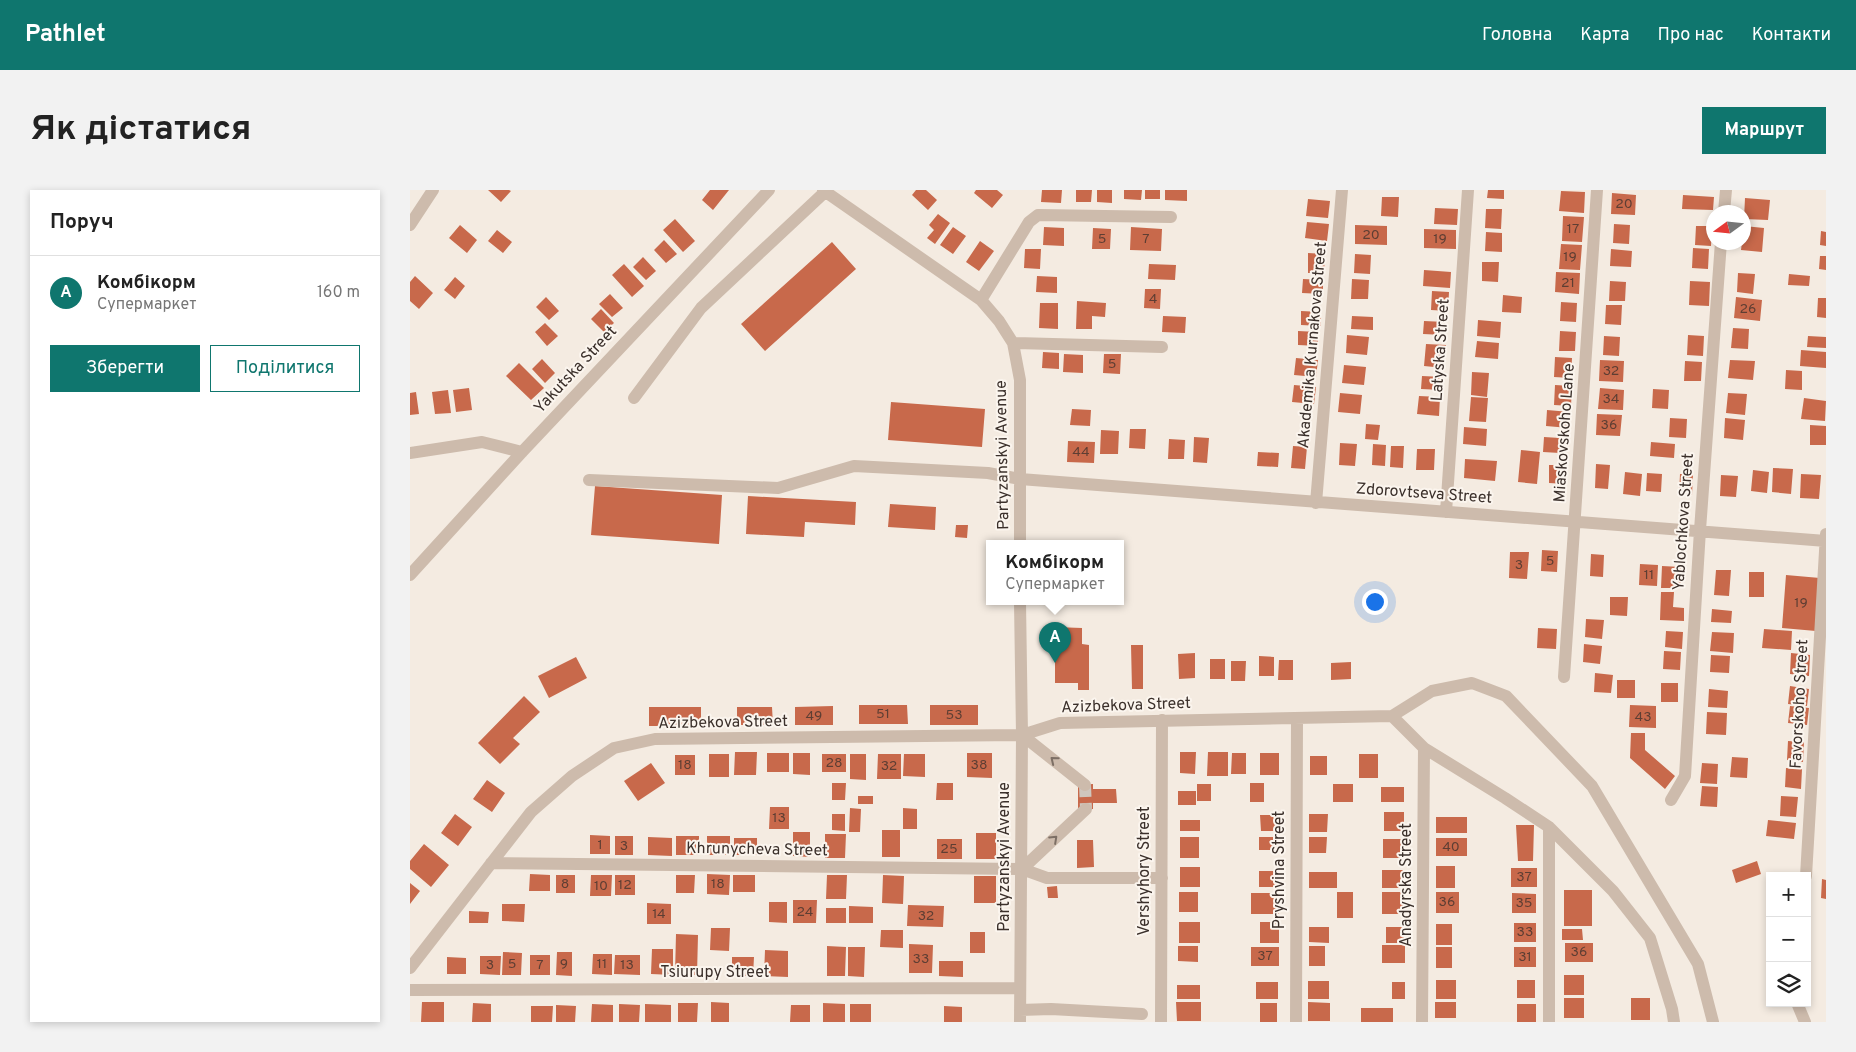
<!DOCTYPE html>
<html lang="uk">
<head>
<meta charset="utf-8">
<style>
  :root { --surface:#fff; --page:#f2f2f2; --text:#222; --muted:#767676; --line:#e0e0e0; --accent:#0f766e }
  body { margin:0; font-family:Overpass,sans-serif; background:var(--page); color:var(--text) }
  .controls { position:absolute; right:15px; bottom:15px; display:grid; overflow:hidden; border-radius:0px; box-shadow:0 2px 8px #0003 }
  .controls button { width:45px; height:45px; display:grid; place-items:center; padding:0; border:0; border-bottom:1px solid var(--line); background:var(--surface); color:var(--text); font:25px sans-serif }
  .compass { position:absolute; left:1296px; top:15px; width:45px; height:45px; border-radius:50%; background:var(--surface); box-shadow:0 2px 8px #0003; rotate:255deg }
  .you { position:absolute; left:964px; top:411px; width:18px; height:18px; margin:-12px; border:4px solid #fff; border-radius:50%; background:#1a73e8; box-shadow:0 0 0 8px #1a73e833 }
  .badge { display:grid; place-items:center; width:32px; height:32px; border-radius:50%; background:var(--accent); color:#fff; font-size:16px; font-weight:700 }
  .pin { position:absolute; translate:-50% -41px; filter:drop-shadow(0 1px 2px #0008) }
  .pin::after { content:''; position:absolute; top:26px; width:18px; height:15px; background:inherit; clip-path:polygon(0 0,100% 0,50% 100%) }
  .popup { position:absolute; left:576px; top:350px; width:138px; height:65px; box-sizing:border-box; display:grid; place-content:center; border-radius:0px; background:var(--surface); filter:drop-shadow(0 1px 4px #0005); font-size:16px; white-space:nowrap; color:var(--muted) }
  .popup b { font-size:19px; color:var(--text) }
  .popup::after { content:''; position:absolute; left:50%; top:100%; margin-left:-10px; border:10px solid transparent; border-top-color:var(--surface) }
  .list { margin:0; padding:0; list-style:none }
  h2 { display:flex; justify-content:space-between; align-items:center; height:65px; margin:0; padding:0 20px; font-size:21px }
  h2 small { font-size:16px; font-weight:400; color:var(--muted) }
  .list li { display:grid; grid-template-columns:32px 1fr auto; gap:15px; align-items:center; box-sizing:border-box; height:75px; padding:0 20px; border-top:1px solid var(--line) }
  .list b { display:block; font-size:19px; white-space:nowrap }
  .list p { margin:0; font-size:16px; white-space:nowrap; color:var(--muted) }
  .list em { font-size:16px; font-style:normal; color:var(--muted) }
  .actions { display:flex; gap:10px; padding:15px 20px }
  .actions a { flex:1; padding:11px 0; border:1px solid var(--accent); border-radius:0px; text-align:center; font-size:18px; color:var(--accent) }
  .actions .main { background:var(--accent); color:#fff }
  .icon { flex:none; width:28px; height:28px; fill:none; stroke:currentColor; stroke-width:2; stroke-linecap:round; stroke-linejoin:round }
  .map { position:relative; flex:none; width:1416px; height:832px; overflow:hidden; border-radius:0px }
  header { display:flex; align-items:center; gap:30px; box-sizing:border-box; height:70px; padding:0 25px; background:var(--accent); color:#fff }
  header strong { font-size:24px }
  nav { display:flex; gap:28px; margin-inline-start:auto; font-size:18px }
  .intro { display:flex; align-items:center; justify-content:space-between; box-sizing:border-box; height:120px; padding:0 30px }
  h1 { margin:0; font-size:35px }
  .button { padding:12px 22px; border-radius:0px; background:var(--accent); color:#fff; font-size:18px; font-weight:700 }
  main { display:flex; gap:30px; padding:0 30px }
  aside { flex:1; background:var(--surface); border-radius:0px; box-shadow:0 2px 8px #0003 }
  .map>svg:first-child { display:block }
</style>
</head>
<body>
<header>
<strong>Pathlet</strong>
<nav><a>Головна</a><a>Карта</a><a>Про нас</a><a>Контакти</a></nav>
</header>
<div class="intro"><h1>Як дістатися</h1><a class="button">Маршрут</a></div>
<main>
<aside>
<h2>Поруч<small></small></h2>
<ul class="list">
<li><span class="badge">A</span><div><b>Комбікорм</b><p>Супермаркет</p></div><em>160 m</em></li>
</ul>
<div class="actions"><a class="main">Зберегти</a><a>Поділитися</a></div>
</aside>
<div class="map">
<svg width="1416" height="832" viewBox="0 0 1416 832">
  <rect width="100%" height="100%" fill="#f4ebe1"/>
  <!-- building -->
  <path fill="#c8694b" d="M78 0H99L101 1 91 12Z
    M300 0H319L303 20 292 10Z
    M506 0H516L527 10 518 20 502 5Z
    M566 0H587L593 5 582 18 564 3Z
    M632 0H652L651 13 631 12Z
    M666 0H682L681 12H666Z
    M687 0H702V13L687 12Z
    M714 0H732L731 10 714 9Z
    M735 0H750V9H735Z
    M755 0H777V11L755 10Z
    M1078 0H1094V9L1077 8Z
    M1151 1 1175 2 1174 23 1149 21Z
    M1202 3 1226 5 1225 25 1201 24Z
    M1273 5 1304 7 1303 20 1272 19Z
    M972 7H989L988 27 971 26Z
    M1335 8 1360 10 1358 30 1334 29Z
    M898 9 920 11 918 28 896 26Z
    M1025 18 1048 19 1047 35 1024 34Z
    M1076 19H1092L1091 39 1075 38Z
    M528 24 540 33 525 54 517 48 524 40 519 35Z
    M1153 26 1174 27 1172 52 1152 51Z
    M265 29 285 51 273 62 253 40Z
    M897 32 919 34 917 51 895 48Z
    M1204 34 1220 35 1219 54 1203 53Z
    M50 35 67 50 57 63 39 48Z
    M945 35 977 36V55L945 54Z
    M1286 36H1302L1301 56 1285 55Z
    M1334 36 1354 38 1352 62 1331 60 1332 52H1334Z
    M543 37 556 46 543 64 530 55Z
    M634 37 654 38V56L633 55Z
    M721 37 752 39 751 61 720 60Z
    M683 38 701 39 700 59H682Z
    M1014 39 1046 40V59L1014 58Z
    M87 40 102 52 93 63 78 51Z
    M1411 41 1416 42V56L1410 55Z
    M1076 42 1092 43V62L1075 61Z
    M254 50 267 64 256 73 244 60Z
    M570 51 584 61 569 81 556 72Z
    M422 52 446 79 355 161 331 134Z
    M1151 54 1172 55 1170 80 1149 79Z
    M1283 58 1299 59 1298 79 1282 78Z
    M615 59H631L630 79 614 78Z
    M1201 59 1222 61 1221 77 1200 76Z
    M898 63 915 64 914 83H898Z
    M945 64 961 65 960 84 944 83Z
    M1410 66H1416V80L1409 79Z
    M233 67 246 81 236 90 223 77Z
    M1072 72H1089L1088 92 1072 91Z
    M214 74 234 96 222 107 202 85Z
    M739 74 766 75 765 90 738 89Z
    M1014 80 1041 82 1040 98 1013 96Z
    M1146 82 1170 83 1169 104 1145 102Z
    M1328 83 1345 84 1343 104 1327 102Z
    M1379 84 1400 86 1399 96 1378 95Z
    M5 86 23 103 9 119 0 111V92Z
    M627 86 647 87V103L626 102Z
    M45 87 55 96 45 109 34 100Z
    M893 89 913 90V104L892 103Z
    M942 89 959 90 958 109H941Z
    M1200 91 1216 92 1215 111H1199Z
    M1280 91 1300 92 1299 116 1279 115Z
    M735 99H751L750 119 734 118Z
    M1022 101 1039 102 1038 121 1021 120Z
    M200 104 213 118 202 127 189 114Z
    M1093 105 1112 107 1111 123 1092 122Z
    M136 107 149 121 139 130 126 117Z
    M1326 107 1352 110 1350 131 1324 128Z
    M1408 108H1416V128L1407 127Z
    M667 111 696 113 695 127 682 126V139H666Z
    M1151 112 1167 113 1166 132 1150 131Z
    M630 113H648V139L629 138Z
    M1196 115H1212L1211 135 1195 134Z
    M191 119 204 133 194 142 181 129Z
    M891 121 911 122V136L891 135Z
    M753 126 776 127 775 143 752 142Z
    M942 126 963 127V140L941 139Z
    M1068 130 1091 132 1090 148 1067 146Z
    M1014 131 1035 132 1034 145 1013 144Z
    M135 133 148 146 137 156 125 142Z
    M1323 138 1339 139 1338 159 1321 158Z
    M888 141 908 142V156L888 155Z
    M1150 141 1166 142 1165 161H1149Z
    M937 145 959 147 957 165 936 163Z
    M1278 145 1294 146 1293 166 1277 165Z
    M1194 146 1210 147 1209 166 1193 165Z
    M1398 146 1416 147V158L1397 157Z
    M1067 151 1089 153 1088 169 1065 167Z
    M1016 154 1036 155 1034 178 1014 176Z
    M1391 160 1416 162V178L1390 176Z
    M633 162 649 163V179L632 178Z
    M654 164 673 165V183L653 182Z
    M694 164H711L710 184 693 183Z
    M1145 167 1162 168 1161 188 1144 187Z
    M886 168 908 170 906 187 884 185Z
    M132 169 145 183 135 193 122 179Z
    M1190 170 1214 171 1213 192 1189 191Z
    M1320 170 1345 171 1343 190 1318 188Z
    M1275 171 1292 172 1291 191H1274Z
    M109 173 134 198 121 210 96 186Z
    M934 175 956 177 954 195 932 193Z
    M1376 180 1392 181V200L1375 199Z
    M1062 182 1079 183 1077 207 1061 205Z
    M1012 186 1033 187 1032 200 1011 199Z
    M884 195 906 197 904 214 882 212Z
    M1145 195 1162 196 1161 216 1144 215Z
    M59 198 62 220 46 222 43 200Z
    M1190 198 1214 200 1213 220 1188 219Z
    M1243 199 1259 200 1258 219 1242 218Z
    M38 200 41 223 25 224 22 202Z
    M6 202 9 224 0 225V203Z
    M930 203 952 205 950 224 928 222Z
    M1318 203 1337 204 1335 225 1316 223Z
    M1009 206 1030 207 1029 226 1007 224Z
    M1061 207 1078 208 1076 232 1059 231Z
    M1394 208 1416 211 1415 231 1391 229Z
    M481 212 575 219 572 257 478 250Z
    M662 219 681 220 680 236 660 235Z
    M1137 220 1160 222 1159 238 1136 236Z
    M1187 224 1212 225 1210 246 1186 245Z
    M1260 228 1277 229 1276 248 1259 247Z
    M1315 228 1335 230 1333 250 1314 248Z
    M956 234 970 235 968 250 955 249Z
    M1400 235 1416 236V255H1400Z
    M1054 237 1077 239 1076 256 1053 254Z
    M720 239H736L735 259 719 258Z
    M691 240 709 241 708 264H690Z
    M784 247 799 248 797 273 783 272Z
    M1134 247 1150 248V263L1133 262Z
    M759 249 775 250 774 269H758Z
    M658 251 685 252 684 273 657 272Z
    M1241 252 1265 254 1264 268 1240 266Z
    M930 253 947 254 945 276 929 275Z
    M963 254 976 255 975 276 962 275Z
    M883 256 897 257 895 279 881 278Z
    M981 256H994L993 278 980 277Z
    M1007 259H1025L1024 280H1006Z
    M1111 260 1130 262 1127 294 1108 292Z
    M848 262 869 263 868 277 847 276Z
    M1055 269 1087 271 1085 291 1054 288Z
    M1186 274 1200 275 1198 299 1185 298Z
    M1139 275H1156V294L1139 293Z
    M1363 278 1383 279 1381 304 1362 302Z
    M1343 280 1359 282 1357 303 1341 301Z
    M1215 282 1232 284 1230 306 1213 304Z
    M1237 283 1252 284 1251 302 1236 301Z
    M1270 284H1283L1282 305 1269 304Z
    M1391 284 1411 285 1409 309 1390 308Z
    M1311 285 1328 286 1326 307 1310 306Z
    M185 296 312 305 309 354 181 345Z
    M338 306 446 312 445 335 395 332 394 347 336 344Z
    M480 314 526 317 525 340 478 337Z
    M546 335H558L557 348 545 347Z
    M1132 360 1148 361 1147 382 1131 381Z
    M1100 362H1119L1117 389 1099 388Z
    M1181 364 1194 365 1193 387 1180 386Z
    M1230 374 1248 375 1247 396 1229 395Z
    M1252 376 1271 377V398H1251Z
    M1306 380H1321L1319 406 1304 405Z
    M1339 382H1354V407H1339Z
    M1376 385 1410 388 1406 441 1372 438Z
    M1251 402H1264L1263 417 1274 418V431L1250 430Z
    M1200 407H1218L1217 426 1200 425Z
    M1302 419 1322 421 1321 433 1301 432Z
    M1176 429 1194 430 1192 449 1175 447Z
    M645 437 672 438V454L679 455V500H668V493H645Z
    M1128 438 1147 439 1146 459 1127 458Z
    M1354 439 1382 441 1381 460 1352 458Z
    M1256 441 1273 442 1272 459 1255 457Z
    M1302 442 1324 443 1323 463 1300 461Z
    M1174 454 1192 456 1190 474 1173 472Z
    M721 455H733V499H722Z
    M1254 461 1271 462 1270 480 1253 479Z
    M785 463V488L769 489 768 464Z
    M1381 463 1400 465 1399 486 1380 484Z
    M1301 465 1320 466 1319 483 1300 482Z
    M849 466 864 467V486H849Z
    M166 467 177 488 139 508 128 486Z
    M800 469H815V489H800Z
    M869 470H883V490H868Z
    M821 471H836L835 491H821Z
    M941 472V489L921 490V473Z
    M1185 483 1203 485 1201 503 1184 502Z
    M1207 490H1225V508H1207Z
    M1251 493H1268V512H1251Z
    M1380 496 1399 499 1397 516 1378 514Z
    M1299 499 1318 501 1317 518 1298 517Z
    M114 506 130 522 103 548 110 554 90 574 68 553Z
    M449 515H497L498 534H449Z
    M520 515H568V535H520Z
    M1220 515 1246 516V538L1219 537Z
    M423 516V535H385V517Z
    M1380 516 1399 518 1397 535 1378 533Z
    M239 517H291V536H239Z
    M327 517H362L363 535H327Z
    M1297 522 1317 523 1316 545 1296 544Z
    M1221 543H1235V560L1265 586 1255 599 1220 568Z
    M1378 551 1394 552 1393 572 1377 570Z
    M325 562H347L346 585H324Z
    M770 562H786L785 584 770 583Z
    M798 562H818V586H797Z
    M357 563H379V582H357Z
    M383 563H400V585L383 584Z
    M557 563H582V588L557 587Z
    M822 563H836V584H821Z
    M850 563H869V585H850Z
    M299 564H319V587H299Z
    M412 564H436V582H412Z
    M440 564H456V590L440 589Z
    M468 564H491V589H467Z
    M494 564H515V587L493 586Z
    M949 564H968V588H949Z
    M265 565H285V585H265Z
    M900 566H917V585H900Z
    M1322 567 1338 568 1337 588 1320 587Z
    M241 573 255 593 228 611 214 591Z
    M1292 573 1308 574 1307 594 1290 593Z
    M1376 578 1392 579 1391 599 1375 597Z
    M77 590 95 603 82 622 63 609Z
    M422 593H436L435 610H422Z
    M527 593H543V610H526Z
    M840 593H854V612H840Z
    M683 594V599H706L707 613H683V619L668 620V595Z
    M787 594H801V611H787Z
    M923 594H943V612H923Z
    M1292 596 1308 597 1307 617 1290 616Z
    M971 597H994V612H971Z
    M768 601H786V615H768Z
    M448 606H463V614H448Z
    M1371 606 1388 607 1386 627 1370 626Z
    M360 617H379V639H359Z
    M440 618 451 619 450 642H439Z
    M493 618 507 619V639H493Z
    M974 622H994V641H974Z
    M45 624 62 637 48 656 31 643Z
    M422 624H435V641L422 640Z
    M899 624H918L917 642H899Z
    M850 625H871V641H851Z
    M1026 627H1057V643H1026Z
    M770 630H790V641H770Z
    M1358 630 1386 633 1384 649 1356 646Z
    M1106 635H1124L1123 671H1108Z
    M472 640H490V667H472Z
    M383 642H400V667L383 666Z
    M566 643H586V669H566Z
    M415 644H436L435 668H415Z
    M180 645 200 646V664H180Z
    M205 646H223V665H205Z
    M266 646H289V665H266Z
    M297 646H320V665H297Z
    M238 647 262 648V666L238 665Z
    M770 647H789V668H770Z
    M849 647H871V660H849Z
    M899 647H917L916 663H899Z
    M324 648H347V665H324Z
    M1026 648H1057V666H1026Z
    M527 649H552V669H527Z
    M973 649H994L993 668H973Z
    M667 650H683L684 677 667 678Z
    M14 654 39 675 21 697 0 679V671Z
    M1347 671 1351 684 1326 693 1322 680Z
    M1026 676H1045V698H1026Z
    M770 677H790V697H770Z
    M1101 678H1127V697H1101Z
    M972 680H993V698H972Z
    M849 681H870V697H849Z
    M899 682H927V698H899Z
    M120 684 140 685V701H119Z
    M297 684 320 685 319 705 297 704Z
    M146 685H165V703H146Z
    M181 685H202L201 706H180Z
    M205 685H225V705H205Z
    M266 685H285L284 703H266Z
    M323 685H345V702H323Z
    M417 685H437L436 709H416Z
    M473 685 494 686 493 714 472 713Z
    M564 686H586V713H564Z
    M1412 689 1416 690V709L1411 708Z
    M0 693 10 701 0 714Z
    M647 696 648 708H638L637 697Z
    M1154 700H1182V736H1154Z
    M769 702H788V722H769Z
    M927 702H943V728H927Z
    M972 702H994V724H972Z
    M1026 702H1049V723H1026Z
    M841 703H869V724H841Z
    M1102 703 1126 704V723H1102Z
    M383 710H407L406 733H383Z
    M359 712H377V733L359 732Z
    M237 713 261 714V734H237Z
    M92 714H115L114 732 92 731Z
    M498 715 534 716 533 737 497 736Z
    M439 716 463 717V733H439Z
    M416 718H436V733H416Z
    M59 721 79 722 78 733H59Z
    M769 732H790V753H769Z
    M850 732H869V753H850Z
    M1104 733H1126V752H1104Z
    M1026 734H1042V755H1026Z
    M899 737H919V753L899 752Z
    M976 737H994V753H976Z
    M301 738H320L319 761 300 760Z
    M1152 739H1172L1173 750H1152Z
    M471 740H493V758L470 757Z
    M560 742H575V763H560Z
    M266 744 288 745 287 785 265 784Z
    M1155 753H1183V772H1155Z
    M499 754 523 755 522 783H499Z
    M972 755H995V773H972Z
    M417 756 436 757 435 786H417Z
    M768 756H788V772L768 771Z
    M899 756H915V776H899Z
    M438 757H455L454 787 438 786Z
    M841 757H869V776H841Z
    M1026 757H1042V778H1026Z
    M1104 757H1126V777H1104Z
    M242 759H263V785L241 784Z
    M355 760 378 761V787L354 786Z
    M93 762 112 763 111 785H92Z
    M147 762H162V786L146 785Z
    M183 764H202V785L182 784Z
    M120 765H140V785H120Z
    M205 765H230V785L204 784Z
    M70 766H91L90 785 70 784Z
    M37 767 56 768V784H37Z
    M322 767H344L343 786H322Z
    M529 771H553V787L529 786Z
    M1154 785H1174V805H1154Z
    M1026 790H1046V809H1026Z
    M1107 790H1125V808H1107Z
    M898 791H919V809H898Z
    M846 792H868V809H846Z
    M982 792H995V809H982Z
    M767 795H790V809H767Z
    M1154 808H1174V828H1154Z
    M1221 808H1240V830H1221Z
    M12 812H34V832H11Z
    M301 812 319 813V832H301Z
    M766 812H791V831H767Z
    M898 812 920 813V831H898Z
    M1025 812H1046V828H1025Z
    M63 813 81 814V832H62Z
    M268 813H288L287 832H268Z
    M413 813 435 814V832H413Z
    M850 813H867V832H850Z
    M182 814 203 815V832H181Z
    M209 814 230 815 229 832H209Z
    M235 814 261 815V832H235Z
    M440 814H461V832H440Z
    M1107 814H1126V832H1107Z
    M146 815 166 816 165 832H146Z
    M381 815H400V832H380Z
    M121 816H143L142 832H121Z
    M534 816 552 817V832H534Z
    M951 818H983V832H951Z"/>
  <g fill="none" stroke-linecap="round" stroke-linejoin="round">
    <!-- minor-tunnel -->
    <path stroke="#cfc6bd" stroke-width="12" stroke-dasharray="12 6" stroke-linecap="butt" d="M675 595 676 619"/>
    <!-- minor -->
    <path stroke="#cdbbac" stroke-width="12" d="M413 0 571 110 589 131 603 153 610 190V354
      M1314 22 1316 0
      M0 35 23 0
      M571 110 619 32 628 25 761 27
      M603 153 752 157
      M224 208 291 118 417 0
      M0 263 72 252 112 262
      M179 290 368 298 444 276 578 283 610 289C879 311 1147 329 1416 351
      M906 313 932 0
      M1036 322 1058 0
      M0 385 112 262 359 0
      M1154 487 1187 0
      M982 526 1022 501 1062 493 1096 506 1182 596 1288 774 1303 832
      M612 545 675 595
      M1261 610 1275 586 1290 340 1311 52
      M1139 637V832
      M81 673 612 679 637 688H752
      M612 679 676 619
      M1396 686 1416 344
      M0 778 121 622 162 586 204 558 245 549 612 545 650 533 982 526 1014 558 1095 608 1139 637 1203 701 1240 748 1262 819 1264 832
      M0 800 610 798
      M1387 813 1395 832
      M610 820 641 819 732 824
      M610 832 612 545 610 412
      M751 832 752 530
      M886 832 887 529
      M1012 832 1014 558"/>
  </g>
  <!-- one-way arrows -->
  <defs><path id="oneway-chevron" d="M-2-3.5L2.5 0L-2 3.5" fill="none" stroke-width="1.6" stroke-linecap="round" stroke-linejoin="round" transform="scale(1.25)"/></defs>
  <g stroke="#7d6f65">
    <use href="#oneway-chevron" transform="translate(644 570) rotate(-141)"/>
    <use href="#oneway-chevron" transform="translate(644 649) rotate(-43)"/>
  </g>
  <g text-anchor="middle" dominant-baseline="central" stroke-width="4" stroke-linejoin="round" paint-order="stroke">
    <!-- number labels -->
    <g font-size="14" fill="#5e3e33">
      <text x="1214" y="14">20</text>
      <text x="1163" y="39">17</text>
      <text x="961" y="45">20</text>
      <text x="692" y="49">5</text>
      <text x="736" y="49">7</text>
      <text x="1030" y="49">19</text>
      <text x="1160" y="67">19</text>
      <text x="1158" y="93">21</text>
      <text x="743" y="109">4</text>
      <text x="1338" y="119">26</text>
      <text x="702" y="174">5</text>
      <text x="1201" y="181">32</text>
      <text x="1201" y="209">34</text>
      <text x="1199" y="235">36</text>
      <text x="671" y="262">44</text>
      <text x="1140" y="371">5</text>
      <text x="1109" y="375">3</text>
      <text x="1239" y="385">11</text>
      <text x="1391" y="413">19</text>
      <text x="473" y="524">51</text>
      <text x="544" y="525">53</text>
      <text x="404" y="526">49</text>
      <text x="1233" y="527">43</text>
      <text x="424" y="573">28</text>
      <text x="275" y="575">18</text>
      <text x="569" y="575">38</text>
      <text x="479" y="576">32</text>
      <text x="369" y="628">13</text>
      <text x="190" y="655">1</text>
      <text x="214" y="656">3</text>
      <text x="1041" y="657">40</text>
      <text x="539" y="659">25</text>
      <text x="1114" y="687">37</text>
      <text x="155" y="694">8</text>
      <text x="308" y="694">18</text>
      <text x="215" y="695">12</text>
      <text x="191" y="696">10</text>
      <text x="1037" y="712">36</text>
      <text x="1114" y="713">35</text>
      <text x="395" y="722">24</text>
      <text x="249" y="724">14</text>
      <text x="516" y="726">32</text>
      <text x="1115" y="742">33</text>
      <text x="1169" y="762">36</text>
      <text x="855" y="766">37</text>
      <text x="1115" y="767">31</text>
      <text x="511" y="769">33</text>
      <text x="102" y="774">5</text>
      <text x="154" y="774">9</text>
      <text x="192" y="774">11</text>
      <text x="80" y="775">3</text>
      <text x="130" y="775">7</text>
      <text x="217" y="775">13</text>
    </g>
    <!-- street labels -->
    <g font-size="16" fill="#3b302b" stroke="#fbf5ee">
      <text transform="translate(903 155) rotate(-85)">Akademika Kurnakova Street</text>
      <text transform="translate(1031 160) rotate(-86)">Latyska Street</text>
      <text transform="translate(166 180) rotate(-47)">Yakutska Street</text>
      <text transform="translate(1155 243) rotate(-86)">Miaskovskoho Lane</text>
      <text transform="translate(593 265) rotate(-91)">Partyzanskyi Avenue</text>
      <text transform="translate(1014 304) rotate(4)">Zdorovtseva Street</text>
      <text transform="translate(1274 332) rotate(-86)">Yablochkova Street</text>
      <text transform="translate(1390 514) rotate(-87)">Favorskoho Street</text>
      <text transform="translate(716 516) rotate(-2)">Azizbekova Street</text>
      <text transform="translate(313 533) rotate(-1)">Azizbekova Street</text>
      <text transform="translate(347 660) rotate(1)">Khrunycheva Street</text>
      <text transform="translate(595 667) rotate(-90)">Partyzanskyi Avenue</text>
      <text transform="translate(870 680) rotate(-90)">Pryshvina Street</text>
      <text transform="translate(735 681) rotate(-90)">Vershyhory Street</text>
      <text transform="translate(997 695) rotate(-90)">Anadyrska Street</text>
      <text x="305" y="783">Tsiurupy Street</text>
    </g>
  </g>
</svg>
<div class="controls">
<button>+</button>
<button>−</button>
<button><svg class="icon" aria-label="layers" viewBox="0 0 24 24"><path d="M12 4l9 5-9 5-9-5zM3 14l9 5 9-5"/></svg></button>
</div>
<svg class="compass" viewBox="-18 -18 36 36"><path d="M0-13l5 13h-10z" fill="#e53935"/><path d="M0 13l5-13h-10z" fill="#767676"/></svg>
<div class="you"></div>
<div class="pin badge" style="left:645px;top:473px">A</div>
<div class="popup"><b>Комбікорм</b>Супермаркет</div>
</div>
</main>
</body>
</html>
